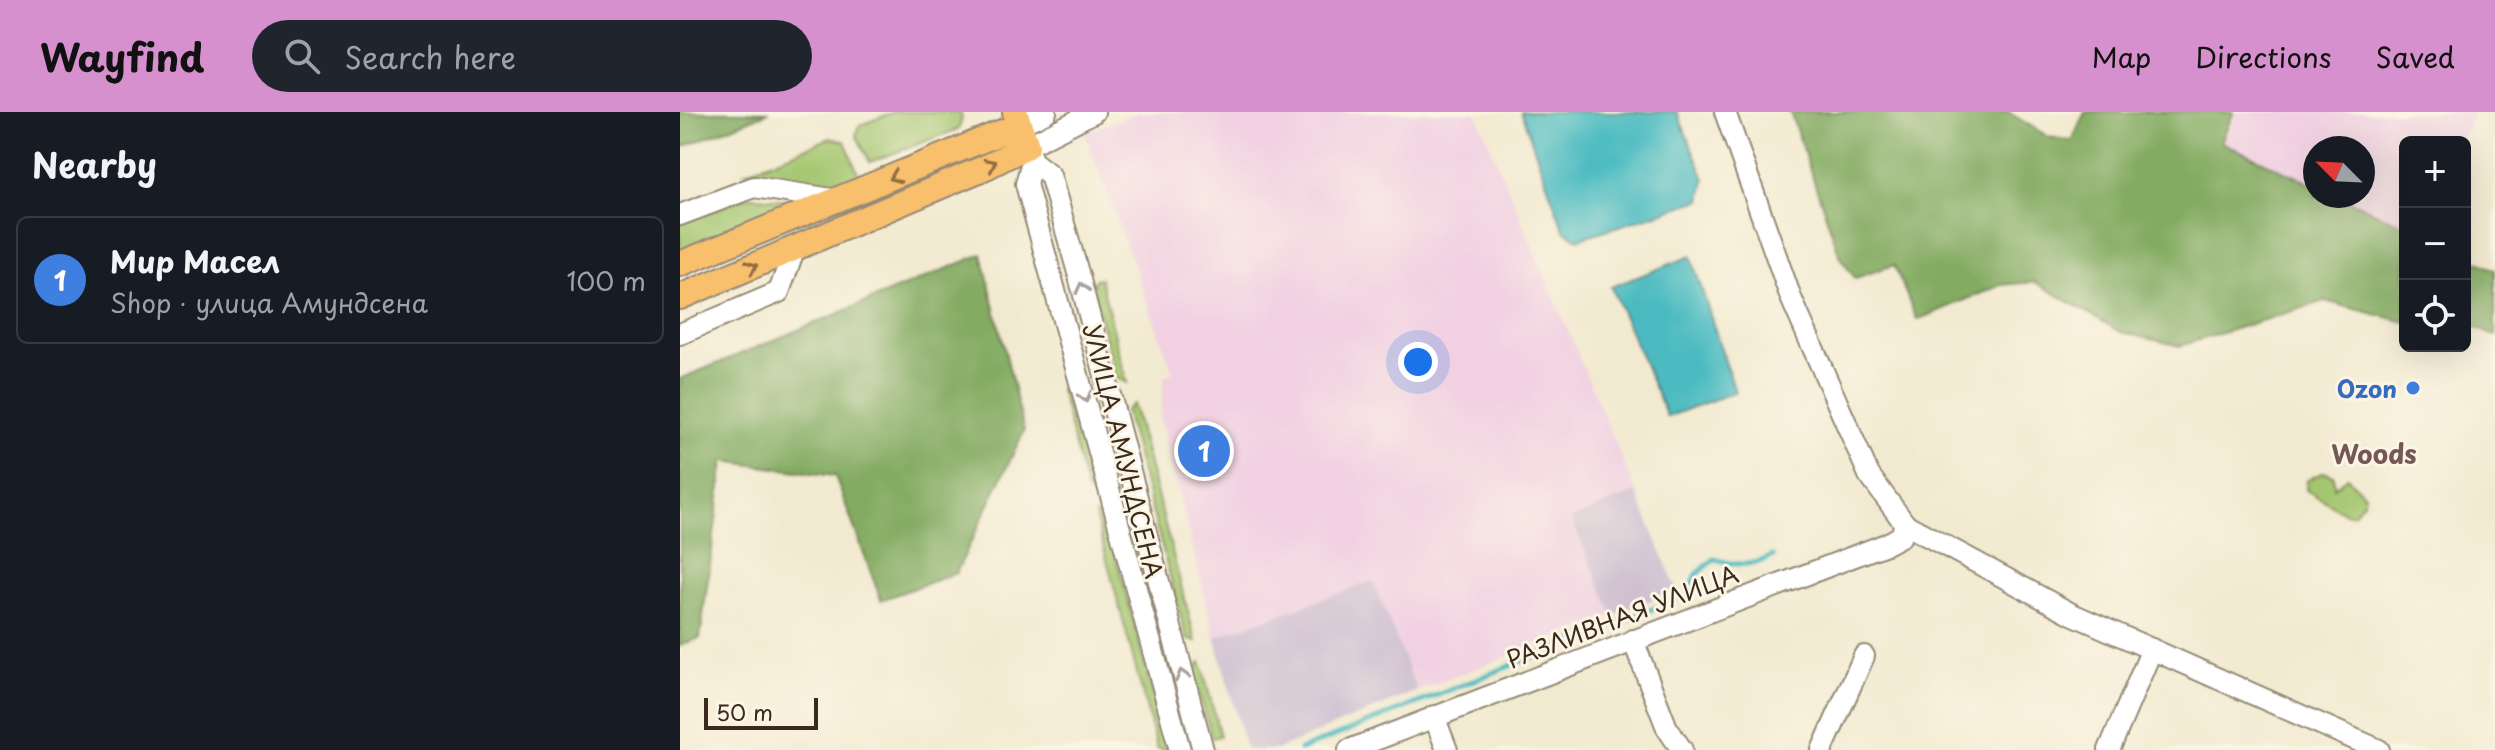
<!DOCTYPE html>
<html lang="en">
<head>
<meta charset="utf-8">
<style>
  :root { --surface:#171b24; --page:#20242c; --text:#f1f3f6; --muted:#9ea1a6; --line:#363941; --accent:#d690ce }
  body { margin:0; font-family:"Playpen Sans",sans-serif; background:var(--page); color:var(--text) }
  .controls { position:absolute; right:24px; top:24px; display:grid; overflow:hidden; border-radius:12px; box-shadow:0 8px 32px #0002 }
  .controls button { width:72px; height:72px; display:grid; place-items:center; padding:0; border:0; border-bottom:2px solid var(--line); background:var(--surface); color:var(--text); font:40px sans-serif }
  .compass { position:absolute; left:1623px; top:24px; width:72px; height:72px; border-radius:50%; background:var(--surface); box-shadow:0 8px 32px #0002; rotate:294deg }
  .scale { position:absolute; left:24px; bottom:20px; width:114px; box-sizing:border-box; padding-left:8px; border:4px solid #3b2a1e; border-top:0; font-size:22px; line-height:28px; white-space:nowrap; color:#3b2a1e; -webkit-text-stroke:6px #fcf5e5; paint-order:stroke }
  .you { position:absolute; left:738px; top:250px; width:28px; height:28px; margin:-20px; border:6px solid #fff; border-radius:50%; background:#1a73e8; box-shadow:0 0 0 12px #1a73e833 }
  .badge { display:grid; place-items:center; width:52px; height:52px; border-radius:50%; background:var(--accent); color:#fff; font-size:26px; font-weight:700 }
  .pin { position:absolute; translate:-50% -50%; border:4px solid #fff; box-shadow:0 2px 8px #0006 }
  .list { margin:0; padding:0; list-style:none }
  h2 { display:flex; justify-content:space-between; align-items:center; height:104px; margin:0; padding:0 32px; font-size:34px }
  h2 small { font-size:26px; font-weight:400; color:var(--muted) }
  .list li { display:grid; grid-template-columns:52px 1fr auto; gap:24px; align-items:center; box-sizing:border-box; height:128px; margin:0 16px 16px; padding:0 16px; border:2px solid var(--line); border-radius:12px }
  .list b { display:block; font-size:30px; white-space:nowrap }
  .list p { margin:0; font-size:26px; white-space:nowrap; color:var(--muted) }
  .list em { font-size:26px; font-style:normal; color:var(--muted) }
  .icon { flex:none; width:44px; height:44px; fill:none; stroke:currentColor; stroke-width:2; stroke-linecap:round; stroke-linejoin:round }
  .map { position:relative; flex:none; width:1815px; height:638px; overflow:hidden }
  header { display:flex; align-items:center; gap:48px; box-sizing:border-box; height:112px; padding:0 40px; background:var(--accent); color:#111 }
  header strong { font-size:38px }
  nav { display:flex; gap:44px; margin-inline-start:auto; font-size:28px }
  .search { width:560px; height:72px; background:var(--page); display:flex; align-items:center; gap:20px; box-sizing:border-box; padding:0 28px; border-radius:44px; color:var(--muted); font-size:30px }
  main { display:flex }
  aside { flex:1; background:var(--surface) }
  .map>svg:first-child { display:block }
</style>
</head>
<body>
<header>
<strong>Wayfind</strong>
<div class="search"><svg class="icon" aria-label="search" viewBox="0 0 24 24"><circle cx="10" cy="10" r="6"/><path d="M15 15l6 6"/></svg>Search here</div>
<nav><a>Map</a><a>Directions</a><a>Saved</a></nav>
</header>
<main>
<aside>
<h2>Nearby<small></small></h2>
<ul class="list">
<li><span class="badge" style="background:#3f7fe0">1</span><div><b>Мир Масел</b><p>Shop · улица Амундсена</p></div><em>100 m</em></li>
</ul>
</aside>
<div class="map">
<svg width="1815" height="638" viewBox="0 0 1815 638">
  <rect width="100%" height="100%" fill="#fcf5e5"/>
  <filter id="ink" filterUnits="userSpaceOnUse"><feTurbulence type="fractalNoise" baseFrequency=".0125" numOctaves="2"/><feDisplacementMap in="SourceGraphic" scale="16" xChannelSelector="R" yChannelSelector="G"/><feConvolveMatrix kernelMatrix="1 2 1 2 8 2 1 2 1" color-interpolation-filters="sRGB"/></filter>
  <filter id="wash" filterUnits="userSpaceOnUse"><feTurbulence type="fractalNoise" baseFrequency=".006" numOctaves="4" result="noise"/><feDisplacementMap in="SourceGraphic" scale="32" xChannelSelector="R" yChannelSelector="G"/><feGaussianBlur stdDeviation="1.8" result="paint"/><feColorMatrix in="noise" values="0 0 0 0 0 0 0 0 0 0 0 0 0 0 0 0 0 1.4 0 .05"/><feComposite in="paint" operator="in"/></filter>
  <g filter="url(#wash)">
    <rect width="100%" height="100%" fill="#f2ead0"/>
    <!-- built -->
    <path fill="#f1d0e2" d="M459 0H796L956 380 891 408 933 503 737 579 693 470 535 525 480 309 484 265 493 260 405 21Z
      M1557 0H1794L1780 30H1725V115L1657 84H1683V36H1635V74L1542 32Z"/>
    <!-- industrial -->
    <path fill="#cebed0" d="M956 380 997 478 933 503 891 407Z
      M693 469 737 579 596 638H566L535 525Z"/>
    <!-- green -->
    <path fill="#a4c66f" stroke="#707846" stroke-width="2" d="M214 0H280L282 6 279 17 190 50 176 23 180 13Z
      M150 26 165 29 180 66 156 73 65 60Z
      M69 84 112 89 113 94 0 140V111Z
      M420 166 447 271 436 265 412 175 415 167Z
      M387 275 395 291 416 372 410 382 406 377 380 277Z
      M453 292 516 530 507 527 445 299Z
      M1644 360 1654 364V375L1667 365 1684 382V389L1674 401 1667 402 1626 378 1627 368Z
      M415 403 427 410 488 638 477 636Z
      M521 550 540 624 532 626 513 560Z"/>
    <!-- forest -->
    <path fill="#83ab62" stroke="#5f6a40" stroke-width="2" d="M0 0H89L0 36Z
      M1110 0H1328L1369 25 1392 29 1405 0H1554L1541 30 1635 73V84H1659L1725 114V210L1645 189 1500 234 1441 220 1355 170 1321 173 1237 208 1214 153 1175 166 1161 147Z
      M302 142 344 319 276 461 201 488 155 364 44 349 20 526 0 533V267Z
      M1785 143 1815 158V224L1785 211Z"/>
    <!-- water -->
    <path fill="#4cbbc1" stroke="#447270" stroke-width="2" d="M841 0H997L1025 67 1021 88 898 127 884 118Z
      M1011 144 1055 280 987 305 931 175Z"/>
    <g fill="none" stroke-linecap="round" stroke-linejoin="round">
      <!-- stream -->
      <path stroke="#4cbbc1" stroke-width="5" d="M620 638 1007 483 1017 462 1034 447C1058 454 1071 455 1093 444"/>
    </g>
  </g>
  <g filter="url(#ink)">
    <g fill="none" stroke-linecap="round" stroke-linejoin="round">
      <!-- minor casing -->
      <g stroke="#968a77" stroke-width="24">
        <path id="minor" d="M414 0 347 34 352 49 370 63 399 164 523 638
          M1045 0 1111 186 1189 363 1225 412 1392 502 1699 638
          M339 13 366 0
          M352 49 346 72 500 638
          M0 103 74 75 158 88
          M0 222 99 180 114 138
          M953 528 987 616 1002 638
          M754 604 767 638
          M669 638 1206 432 1221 424 1225 412
          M1142 638 1184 544
          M1429 638 1472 537"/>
      </g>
      <!-- major casing -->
      <g stroke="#968a77" stroke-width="28">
        <path id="major" d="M0 152 339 13
          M0 185 306 55 347 34 335 0"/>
      </g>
      <!-- minor -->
      <use href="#minor" stroke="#fff" stroke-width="20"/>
      <!-- major -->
      <use href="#major" stroke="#f8bf6c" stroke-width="24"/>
    </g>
    <!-- one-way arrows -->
    <defs><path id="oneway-chevron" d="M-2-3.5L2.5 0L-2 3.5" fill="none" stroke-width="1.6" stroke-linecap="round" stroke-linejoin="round" transform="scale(2)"/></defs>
    <g stroke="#906d41">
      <use href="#oneway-chevron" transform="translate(311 52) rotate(-26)"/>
      <use href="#oneway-chevron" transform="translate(215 65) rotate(158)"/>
      <use href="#oneway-chevron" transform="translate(72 155) rotate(-22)"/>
    </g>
    <g stroke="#a79f9a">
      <use href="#oneway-chevron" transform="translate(402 176) rotate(-104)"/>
      <use href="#oneway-chevron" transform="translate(405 285) rotate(75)"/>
      <use href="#oneway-chevron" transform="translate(502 563) rotate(-106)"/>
    </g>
  </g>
  <!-- markers -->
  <circle fill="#3f7fe0" stroke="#fcf5e5" stroke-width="3" cx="1733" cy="276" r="8"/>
  <g text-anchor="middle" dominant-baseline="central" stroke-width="6" stroke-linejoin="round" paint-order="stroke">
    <!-- shop labels -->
    <g font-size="24" font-weight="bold" fill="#366cbe" stroke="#fcf5e5" text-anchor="end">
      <text x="1717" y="276">Ozon</text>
    </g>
    <!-- street labels -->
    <g font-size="24" fill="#3b2a1e" stroke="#fcf5e5">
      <text transform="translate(444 339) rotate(76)">УЛИЦА АМУНДСЕНА</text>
      <text transform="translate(942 504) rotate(-21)">РАЗЛИВНАЯ УЛИЦА</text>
    </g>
    <!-- neighbourhood labels -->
    <g font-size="26" font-weight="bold" fill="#755856" stroke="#fcf5e5">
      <text x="1694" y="341">Woods</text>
    </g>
  </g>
</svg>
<div class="controls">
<button>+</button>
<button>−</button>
<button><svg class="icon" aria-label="locate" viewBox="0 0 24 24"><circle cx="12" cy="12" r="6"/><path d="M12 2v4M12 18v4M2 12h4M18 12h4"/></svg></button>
</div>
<svg class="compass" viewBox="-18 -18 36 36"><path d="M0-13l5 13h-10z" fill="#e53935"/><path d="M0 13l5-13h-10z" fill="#9ea1a6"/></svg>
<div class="scale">50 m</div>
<div class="you"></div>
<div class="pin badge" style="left:524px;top:339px;background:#3f7fe0">1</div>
</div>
</main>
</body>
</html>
